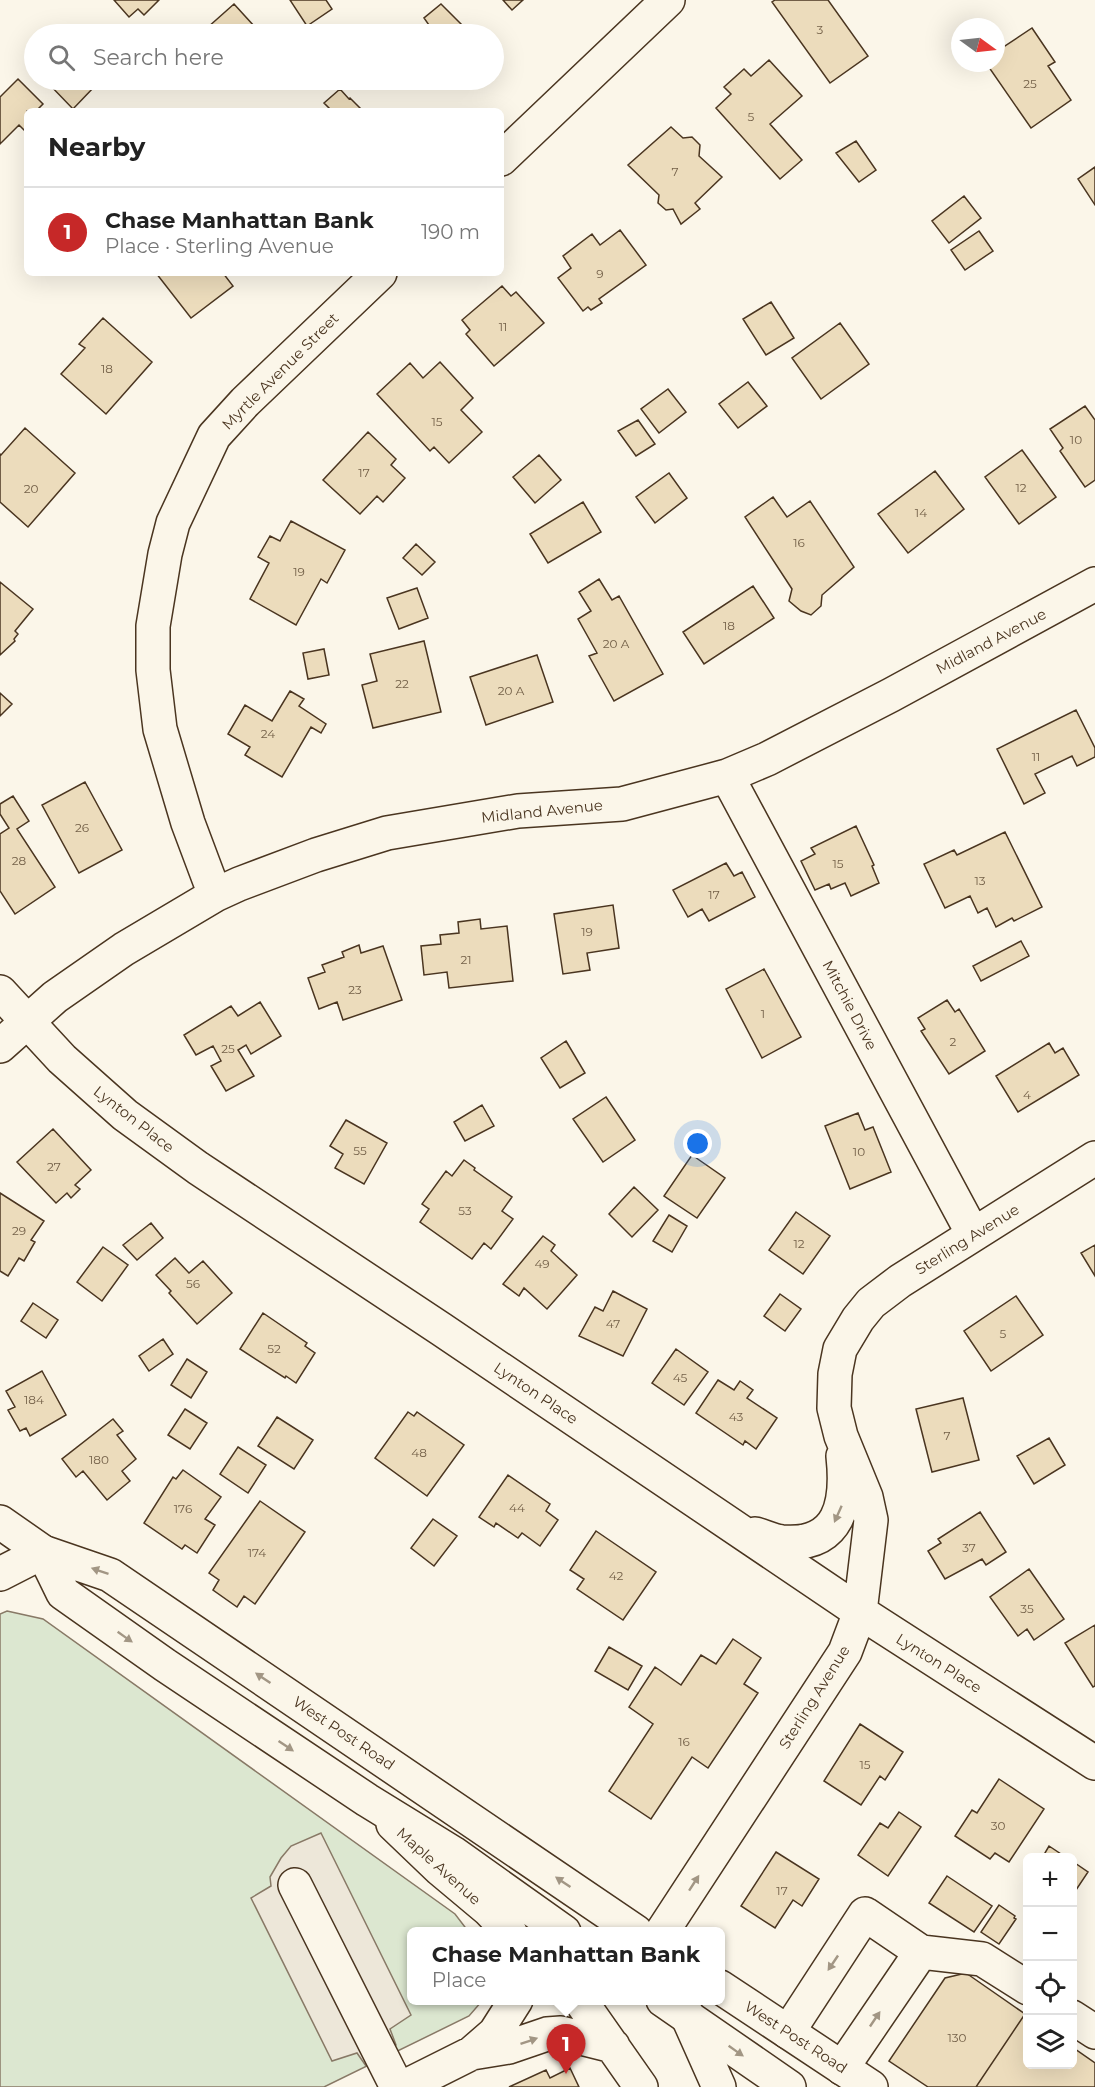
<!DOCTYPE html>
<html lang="en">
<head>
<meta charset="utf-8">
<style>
  :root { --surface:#fff; --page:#f6f6f6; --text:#222; --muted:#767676; --line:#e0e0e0; --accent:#c62828 }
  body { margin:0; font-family:Montserrat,sans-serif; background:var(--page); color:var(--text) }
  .controls { position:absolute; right:18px; bottom:18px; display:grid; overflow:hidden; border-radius:9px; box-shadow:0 6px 24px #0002 }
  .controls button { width:54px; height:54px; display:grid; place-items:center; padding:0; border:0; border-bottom:2px solid var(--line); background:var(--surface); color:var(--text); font:30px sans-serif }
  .compass { position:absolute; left:951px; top:18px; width:54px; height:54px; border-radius:50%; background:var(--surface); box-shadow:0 6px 24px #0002; rotate:105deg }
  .you { position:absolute; left:698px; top:1144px; width:21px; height:21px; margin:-15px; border:4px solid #fff; border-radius:50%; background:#1a73e8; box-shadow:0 0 0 9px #1a73e833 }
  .badge { display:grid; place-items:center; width:39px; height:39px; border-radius:50%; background:var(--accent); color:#fff; font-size:20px; font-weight:700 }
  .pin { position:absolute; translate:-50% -50px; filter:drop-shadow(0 2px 3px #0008) }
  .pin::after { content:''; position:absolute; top:32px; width:21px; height:18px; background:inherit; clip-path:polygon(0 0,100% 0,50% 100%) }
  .popup { position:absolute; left:407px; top:1927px; width:318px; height:78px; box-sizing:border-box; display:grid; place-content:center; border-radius:9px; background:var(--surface); filter:drop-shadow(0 2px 4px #0005); font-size:20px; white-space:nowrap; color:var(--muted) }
  .popup b { font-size:22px; color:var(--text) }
  .popup::after { content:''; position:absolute; left:50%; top:100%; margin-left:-12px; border:12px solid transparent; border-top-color:var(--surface) }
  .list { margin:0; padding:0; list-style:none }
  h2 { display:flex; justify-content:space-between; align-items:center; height:78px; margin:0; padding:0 24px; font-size:26px }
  h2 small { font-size:20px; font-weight:400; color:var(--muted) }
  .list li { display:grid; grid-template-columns:39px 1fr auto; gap:18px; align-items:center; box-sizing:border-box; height:90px; padding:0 24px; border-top:2px solid var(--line) }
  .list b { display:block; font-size:22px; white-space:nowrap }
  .list p { margin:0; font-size:20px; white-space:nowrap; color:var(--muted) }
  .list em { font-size:20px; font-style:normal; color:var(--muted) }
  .icon { flex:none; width:33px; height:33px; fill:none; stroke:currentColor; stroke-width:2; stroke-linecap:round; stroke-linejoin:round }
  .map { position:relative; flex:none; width:1095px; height:2087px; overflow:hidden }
  .search { position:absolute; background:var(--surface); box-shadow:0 6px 24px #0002; left:24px; top:24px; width:480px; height:66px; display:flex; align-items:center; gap:15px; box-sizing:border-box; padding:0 21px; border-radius:33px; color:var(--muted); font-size:22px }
  .panel { position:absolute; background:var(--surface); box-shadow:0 6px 24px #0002; left:24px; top:108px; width:480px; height:168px; border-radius:9px }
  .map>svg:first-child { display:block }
</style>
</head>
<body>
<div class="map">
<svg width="1095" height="2087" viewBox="0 0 1095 2087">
  <rect width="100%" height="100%" fill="#fbf6e9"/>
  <!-- green -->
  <path fill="#dce7d0" stroke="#887966" stroke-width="1.5" d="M7 1611 43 1619 455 1914 468 1931 412 1932V2000L482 2001 469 2016 324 2087H0V1614Z"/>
  <!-- parking -->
  <path fill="#ede7d9" stroke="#887966" stroke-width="1.5" d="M321 1833 411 2015 390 2029 396 2045 366 2066 357 2053 332 2061 251 1898 271 1886 270 1877 281 1858 291 1846Z"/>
  <!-- building -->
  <path fill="#ecdcbc" stroke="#4a3520" stroke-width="1.5" d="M114 0H159L144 15 138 9 129 17Z
    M290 0H326L332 9 307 26Z
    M503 0H523L512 10Z
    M775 0H828L868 56 830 83 772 2Z
    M234 4 254 26 244 34H213L207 28Z
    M441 4 471 34H418L429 25 424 18Z
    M1032 28 1055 62 1048 66 1071 100 1031 128 986 63H996V52Z
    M769 60 802 96 770 124 802 160 780 179 716 108 731 94 724 87 744 69 751 76Z
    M18 79 43 104 38 109 40 111H27V133L19 125 0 144V97Z
    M48 80H86L94 87 73 109 46 81Z
    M340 89 349 99 350 98 363 111H330L331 110 324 103Z
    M671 127 683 138 692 137 700 145 699 156 722 177 695 203 700 209 681 224 673 209 666 210 658 203 659 195 628 165Z
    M856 141 876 170 859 182 836 153Z
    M1095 167V205L1078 179Z
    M964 196 981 218 949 243 932 221Z
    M620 230 646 265 599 299 602 303 591 310 588 307 583 311 558 278 571 268 563 256 592 234 600 245Z
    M979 231 993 251 965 270 951 250Z
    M156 273H223L233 286 191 318Z
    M502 286 511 296 516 292 544 323 494 366 466 334 470 330 462 320Z
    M771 302 794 338 766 355 743 319Z
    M103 318 152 362 106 414 61 374 85 348 79 344Z
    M840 323 869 364 821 399 792 358Z
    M440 362 473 398 461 410 482 432 449 463 434 447 430 451 377 394 410 363 423 378Z
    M748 382 767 406 738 428 719 404Z
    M668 389 686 412 659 433 641 409Z
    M1085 406 1095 420V480L1085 487 1060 451 1063 448 1050 429Z
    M638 420 655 444 636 456 618 431Z
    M25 428 75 473 28 527 0 502V454L1 455Z
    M368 432 396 459 391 465 405 478 383 502 377 496 360 514 323 480Z
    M1022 450 1056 497 1019 524 985 477Z
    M539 455 561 480 535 503 513 477Z
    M935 471 964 509 908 553 878 514Z
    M669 473 687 498 655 523 636 497Z
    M773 497 787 517 810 501 854 567 822 595 821 606 811 615 801 611 789 601 792 589 745 517Z
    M583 502 601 532 548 563 530 534Z
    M291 521 345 550 327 583 321 579 296 625 250 599 269 563 258 557 270 536 280 541Z
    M416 544 435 562 422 575 403 558Z
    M599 579 612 600 619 596 663 674 614 701 589 656 597 653 578 619 591 611 579 592Z
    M0 582 33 609 15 631 18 634 14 639 15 641 0 655Z
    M753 586 774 618 704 664 683 632Z
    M417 588 428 618 399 629 387 598Z
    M424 641 441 712 373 728 362 685 377 681 370 654Z
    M324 649 329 675 308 679 303 653Z
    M537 655 553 702 486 725 470 677Z
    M290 691 304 699 299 706 326 724 321 733 311 727 282 777 245 755 250 747 228 734 245 705 272 721Z
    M0 693 12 704 0 716Z
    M1076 710 1095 748V757L1077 766 1072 756 1035 774 1045 793 1024 804 997 749Z
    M85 782 122 850 79 873 42 805Z
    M13 796 29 821 17 829 55 887 15 914 0 891V834L9 828 0 814V804Z
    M856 826 874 865 872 866 879 883 851 896 845 883 831 889 829 884 815 890 801 861 815 854 811 848Z
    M1005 832 1042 907 1014 921 1012 918 996 927 987 908 978 913 970 896 945 908 924 864 954 850 957 855Z
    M726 863 734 876 742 872 755 897 709 921 702 909 688 917 673 890Z
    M613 905 619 948 587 953 590 970 563 974 554 914Z
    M480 919 481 929 507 926 513 981 449 988 447 972 424 975 421 946 441 944 440 935 459 933 458 922Z
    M1021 941 1029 956 981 981 973 966Z
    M359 945 361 953 383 946 402 1000 343 1020 337 1002 319 1009 308 978 325 972 322 965 344 957 342 952Z
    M764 969 801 1037 762 1058 726 989Z
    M947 1000 955 1012 959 1009 985 1051 949 1074 921 1031 925 1029 918 1018Z
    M260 1002 281 1036 251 1054 246 1045 238 1050 254 1076 226 1091 211 1066 221 1061 213 1046 196 1055 184 1035 231 1006 238 1016Z
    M566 1041 585 1073 560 1088 541 1058Z
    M1049 1043 1055 1053 1063 1048 1079 1075 1018 1112 996 1076Z
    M606 1097 635 1140 603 1162 573 1119Z
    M482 1105 494 1126 465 1141 454 1122Z
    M858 1113 865 1130 873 1127 891 1172 850 1189 825 1126Z
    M346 1120 387 1143 364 1184 335 1168 343 1154 330 1146Z
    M53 1129 91 1170 75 1185 80 1189 71 1198 67 1193 56 1203 17 1162Z
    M692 1155 725 1178 697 1218 664 1196Z
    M464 1160 475 1168 474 1170 512 1197 502 1211 513 1219 491 1249 484 1243 472 1259 420 1222 429 1209 422 1204 446 1171 452 1176Z
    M634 1187 658 1210 632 1237 609 1214Z
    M0 1193 44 1221 31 1240 35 1242 24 1261 19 1258 8 1276 0 1271Z
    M796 1212 830 1236 803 1274 769 1250Z
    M669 1215 687 1226 672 1252 653 1241Z
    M151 1223 163 1238 137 1260 123 1245Z
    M543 1236 555 1245 551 1251 577 1275 547 1309 524 1288 519 1296 503 1284Z
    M1095 1245V1276L1081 1253Z
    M103 1247 128 1265 102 1301 77 1282Z
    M175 1258 189 1273 203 1261 232 1293 197 1324 169 1293 171 1291 156 1275Z
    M613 1291 647 1309 623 1356 579 1336 595 1307 603 1311Z
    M780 1294 801 1309 785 1331 764 1316Z
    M1016 1296 1043 1335 991 1371 964 1331Z
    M33 1303 58 1320 46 1338 21 1321Z
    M263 1313 307 1343 305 1346 315 1353 296 1383 286 1376 285 1378 240 1349Z
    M163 1339 173 1354 149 1371 139 1356Z
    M676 1349 708 1372 684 1405 652 1383Z
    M187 1359 207 1372 191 1398 171 1385Z
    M42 1371 66 1415 30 1436 26 1428 20 1431 8 1410 15 1407 6 1391Z
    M718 1380 734 1390 740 1381 753 1390 747 1398 777 1418 756 1449 745 1441 743 1445 696 1413Z
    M963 1398 979 1460 932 1472 916 1409Z
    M185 1409 207 1423 190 1449 168 1435Z
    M408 1412 414 1416 417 1412 464 1445 427 1496 375 1458Z
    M277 1417 313 1440 294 1469 258 1446Z
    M113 1419 123 1431 117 1435 136 1459 122 1471 130 1481 107 1500 83 1471 76 1477 62 1459Z
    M1049 1438 1065 1465 1034 1484 1017 1456Z
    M238 1447 266 1465 248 1493 220 1474Z
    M183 1470 221 1497 205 1519 215 1525 197 1553 185 1545 182 1549 144 1523 173 1477 176 1479Z
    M508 1475 550 1504 546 1511 558 1520 540 1546 522 1533 518 1538 496 1523 494 1527 479 1517Z
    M260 1501 305 1532 255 1604 244 1596 237 1607 213 1590 219 1580 209 1573Z
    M980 1512 1006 1552 986 1565 982 1559 945 1579 928 1551 941 1543 938 1539Z
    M433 1519 457 1536 434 1566 411 1548Z
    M596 1531 656 1572 623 1620 577 1589 584 1579 570 1570Z
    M1029 1569 1064 1619 1034 1640 1027 1629 1018 1636 990 1597Z
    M1095 1625V1686L1093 1687 1065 1643Z
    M733 1639 761 1658 744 1684 758 1693 708 1768 692 1757 651 1819 609 1791 653 1724 629 1707 655 1667 681 1685 701 1655 716 1664Z
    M609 1647 642 1666 628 1690 595 1671Z
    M860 1724 903 1752 885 1780 880 1776 861 1805 824 1781Z
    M999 1779 1044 1809 1009 1862 995 1853 990 1859 955 1836 972 1810 977 1813Z
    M899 1812 921 1827 888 1876 858 1855 880 1823 888 1828Z
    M1049 1846 1067 1858H1042Z
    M776 1852 819 1879 802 1906 793 1900 775 1928 741 1906Z
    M1072 1861 1088 1872 1072 1896Z
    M947 1876 992 1906 974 1932 929 1903Z
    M999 1905 1015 1916 1014 1918 1016 1919 999 1944 981 1932Z
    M966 1973 1025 2014 976 2087H928L889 2061 945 1978Z
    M1025 2014 1028 2016V2064H1072V2047L1095 2063V2087H976Z
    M570 2068 579 2087H509L546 2070 550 2078Z"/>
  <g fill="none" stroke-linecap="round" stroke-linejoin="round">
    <!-- minor casing -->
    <g stroke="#4a3520" stroke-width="36">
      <path id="minor" d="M501 159 668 0
        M727 776 973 1234
        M215 895 188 823 160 729 153 670V626L165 554 173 523 214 436 245 402 380 273
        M0 992 62 1059 125 1115 198 1168 441 1329 860 1612 1095 1763
        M0 1046 55 997 124 949 215 895 239 884 316 855 387 833 518 811 622 804 727 776 767 759 891 695 1095 584
        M755 1534C763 1536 773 1541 782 1542 841 1547 848 1502 843 1456
        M0 1574 43 1552
        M393 1824 440 1869 489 1910 510 1932
        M295 1885 397 2087
        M662 1932 845 1652 860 1612 871 1520 866 1497 841 1436 834 1408 835 1374 840 1349 858 1319 871 1303 900 1281 1095 1158
        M580 2000 641 2087
        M682 2004 719 2087
        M1072 2017 1095 2032
        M788 2032 865 1914 921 1952 982 1959 1028 1988
        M472 2053 495 2033 516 2000
        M842 2068 921 1952
        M404 2087 472 2053 509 2047 547 2034 561 2033 613 2046"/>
    </g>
    <!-- major casing -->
    <g stroke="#4a3520" stroke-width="36">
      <path id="major" d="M0 1522 43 1552 110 1575 636 1932
        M43 1552 63 1593 165 1665 367 1800 453 1853 564 1932
        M720 1987 871 2087
        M663 2000 789 2087"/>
    </g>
    <!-- minor -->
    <use href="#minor" stroke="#fbf6e9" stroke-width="33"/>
    <!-- major -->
    <use href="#major" stroke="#fbf6e9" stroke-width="33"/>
  </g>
  <!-- one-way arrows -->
  <defs><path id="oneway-solid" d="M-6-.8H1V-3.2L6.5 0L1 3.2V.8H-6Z" transform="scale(1.5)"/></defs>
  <g fill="#a29684">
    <use href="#oneway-solid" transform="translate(838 1514) rotate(114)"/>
    <use href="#oneway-solid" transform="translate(100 1571) rotate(-161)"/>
    <use href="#oneway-solid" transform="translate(125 1637) rotate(35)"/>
    <use href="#oneway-solid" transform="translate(263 1678) rotate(-146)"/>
    <use href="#oneway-solid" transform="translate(286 1746) rotate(34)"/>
    <use href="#oneway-solid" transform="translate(563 1882) rotate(-146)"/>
    <use href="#oneway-solid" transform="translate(694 1883) rotate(-57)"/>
    <use href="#oneway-solid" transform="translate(833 1963) rotate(124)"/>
    <use href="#oneway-solid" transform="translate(875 2019) rotate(-56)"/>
    <use href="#oneway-solid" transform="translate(529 2041) rotate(-19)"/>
    <use href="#oneway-solid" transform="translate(736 2051) rotate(35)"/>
  </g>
  <g text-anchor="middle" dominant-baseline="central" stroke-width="4.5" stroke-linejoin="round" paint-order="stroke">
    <!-- number labels -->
    <g font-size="12" fill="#725f47">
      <text x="820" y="29">3</text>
      <text x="1030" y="83">25</text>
      <text x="751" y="116">5</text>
      <text x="675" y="171">7</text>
      <text x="600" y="273">9</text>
      <text x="503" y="326">11</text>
      <text x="107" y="368">18</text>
      <text x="437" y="421">15</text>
      <text x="1076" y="439">10</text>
      <text x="364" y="472">17</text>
      <text x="1021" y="487">12</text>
      <text x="31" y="488">20</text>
      <text x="921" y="512">14</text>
      <text x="799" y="542">16</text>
      <text x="299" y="571">19</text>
      <text x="729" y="625">18</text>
      <text x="616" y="643">20 A</text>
      <text x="402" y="683">22</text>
      <text x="511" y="690">20 A</text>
      <text x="268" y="733">24</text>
      <text x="1036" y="756">11</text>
      <text x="82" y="827">26</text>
      <text x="19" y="860">28</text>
      <text x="838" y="863">15</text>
      <text x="980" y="880">13</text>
      <text x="714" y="894">17</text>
      <text x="587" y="931">19</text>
      <text x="466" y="959">21</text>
      <text x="355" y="989">23</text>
      <text x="763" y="1013">1</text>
      <text x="953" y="1041">2</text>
      <text x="228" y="1048">25</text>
      <text x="1027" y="1094">4</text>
      <text x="360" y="1150">55</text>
      <text x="859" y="1151">10</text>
      <text x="54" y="1166">27</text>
      <text x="465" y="1210">53</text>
      <text x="19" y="1230">29</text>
      <text x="799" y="1243">12</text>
      <text x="542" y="1263">49</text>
      <text x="193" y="1283">56</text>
      <text x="613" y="1323">47</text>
      <text x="1003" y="1333">5</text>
      <text x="274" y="1348">52</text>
      <text x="680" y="1377">45</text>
      <text x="34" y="1399">184</text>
      <text x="736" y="1416">43</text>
      <text x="947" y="1435">7</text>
      <text x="419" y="1452">48</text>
      <text x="99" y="1459">180</text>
      <text x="517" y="1507">44</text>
      <text x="183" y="1508">176</text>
      <text x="969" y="1547">37</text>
      <text x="257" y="1552">174</text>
      <text x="616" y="1575">42</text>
      <text x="1027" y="1608">35</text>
      <text x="684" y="1741">16</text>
      <text x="865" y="1764">15</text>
      <text x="998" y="1825">30</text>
      <text x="782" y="1890">17</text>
      <text x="957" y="2037">130</text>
    </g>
    <!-- street labels -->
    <g font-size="15" fill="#4a3520" stroke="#fbf6e9">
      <text transform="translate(280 371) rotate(-45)">Myrtle Avenue Street</text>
      <text transform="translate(991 641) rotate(-28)">Midland Avenue</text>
      <text transform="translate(542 811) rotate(-6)">Midland Avenue</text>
      <text transform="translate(850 1005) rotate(62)">Mitchie Drive</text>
      <text transform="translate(134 1119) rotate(38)">Lynton Place</text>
      <text transform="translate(967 1239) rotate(-32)">Sterling Avenue</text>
      <text transform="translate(536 1393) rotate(34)">Lynton Place</text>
      <text transform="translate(939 1663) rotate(32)">Lynton Place</text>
      <text transform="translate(814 1697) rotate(-58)">Sterling Avenue</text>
      <text transform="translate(344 1733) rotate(34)">West Post Road</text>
      <text transform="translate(439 1866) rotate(42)">Maple Avenue</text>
      <text transform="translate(796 2037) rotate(33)">West Post Road</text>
    </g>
  </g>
</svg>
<div class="controls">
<button>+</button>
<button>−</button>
<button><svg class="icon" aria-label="locate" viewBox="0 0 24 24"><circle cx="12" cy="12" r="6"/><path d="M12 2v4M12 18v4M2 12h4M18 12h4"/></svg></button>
<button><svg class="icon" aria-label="layers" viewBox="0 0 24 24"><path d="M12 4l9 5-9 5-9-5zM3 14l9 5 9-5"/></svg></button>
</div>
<svg class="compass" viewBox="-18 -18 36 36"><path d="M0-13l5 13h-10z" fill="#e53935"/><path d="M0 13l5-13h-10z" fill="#767676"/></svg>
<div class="you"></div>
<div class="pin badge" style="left:566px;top:2074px">1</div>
<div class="popup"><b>Chase Manhattan Bank</b>Place</div>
<div class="search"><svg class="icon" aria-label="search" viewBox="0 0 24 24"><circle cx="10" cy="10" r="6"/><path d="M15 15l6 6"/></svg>Search here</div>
<section class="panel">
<h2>Nearby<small></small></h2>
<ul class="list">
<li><span class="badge">1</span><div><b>Chase Manhattan Bank</b><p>Place · Sterling Avenue</p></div><em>190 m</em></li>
</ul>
</section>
</div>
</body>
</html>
